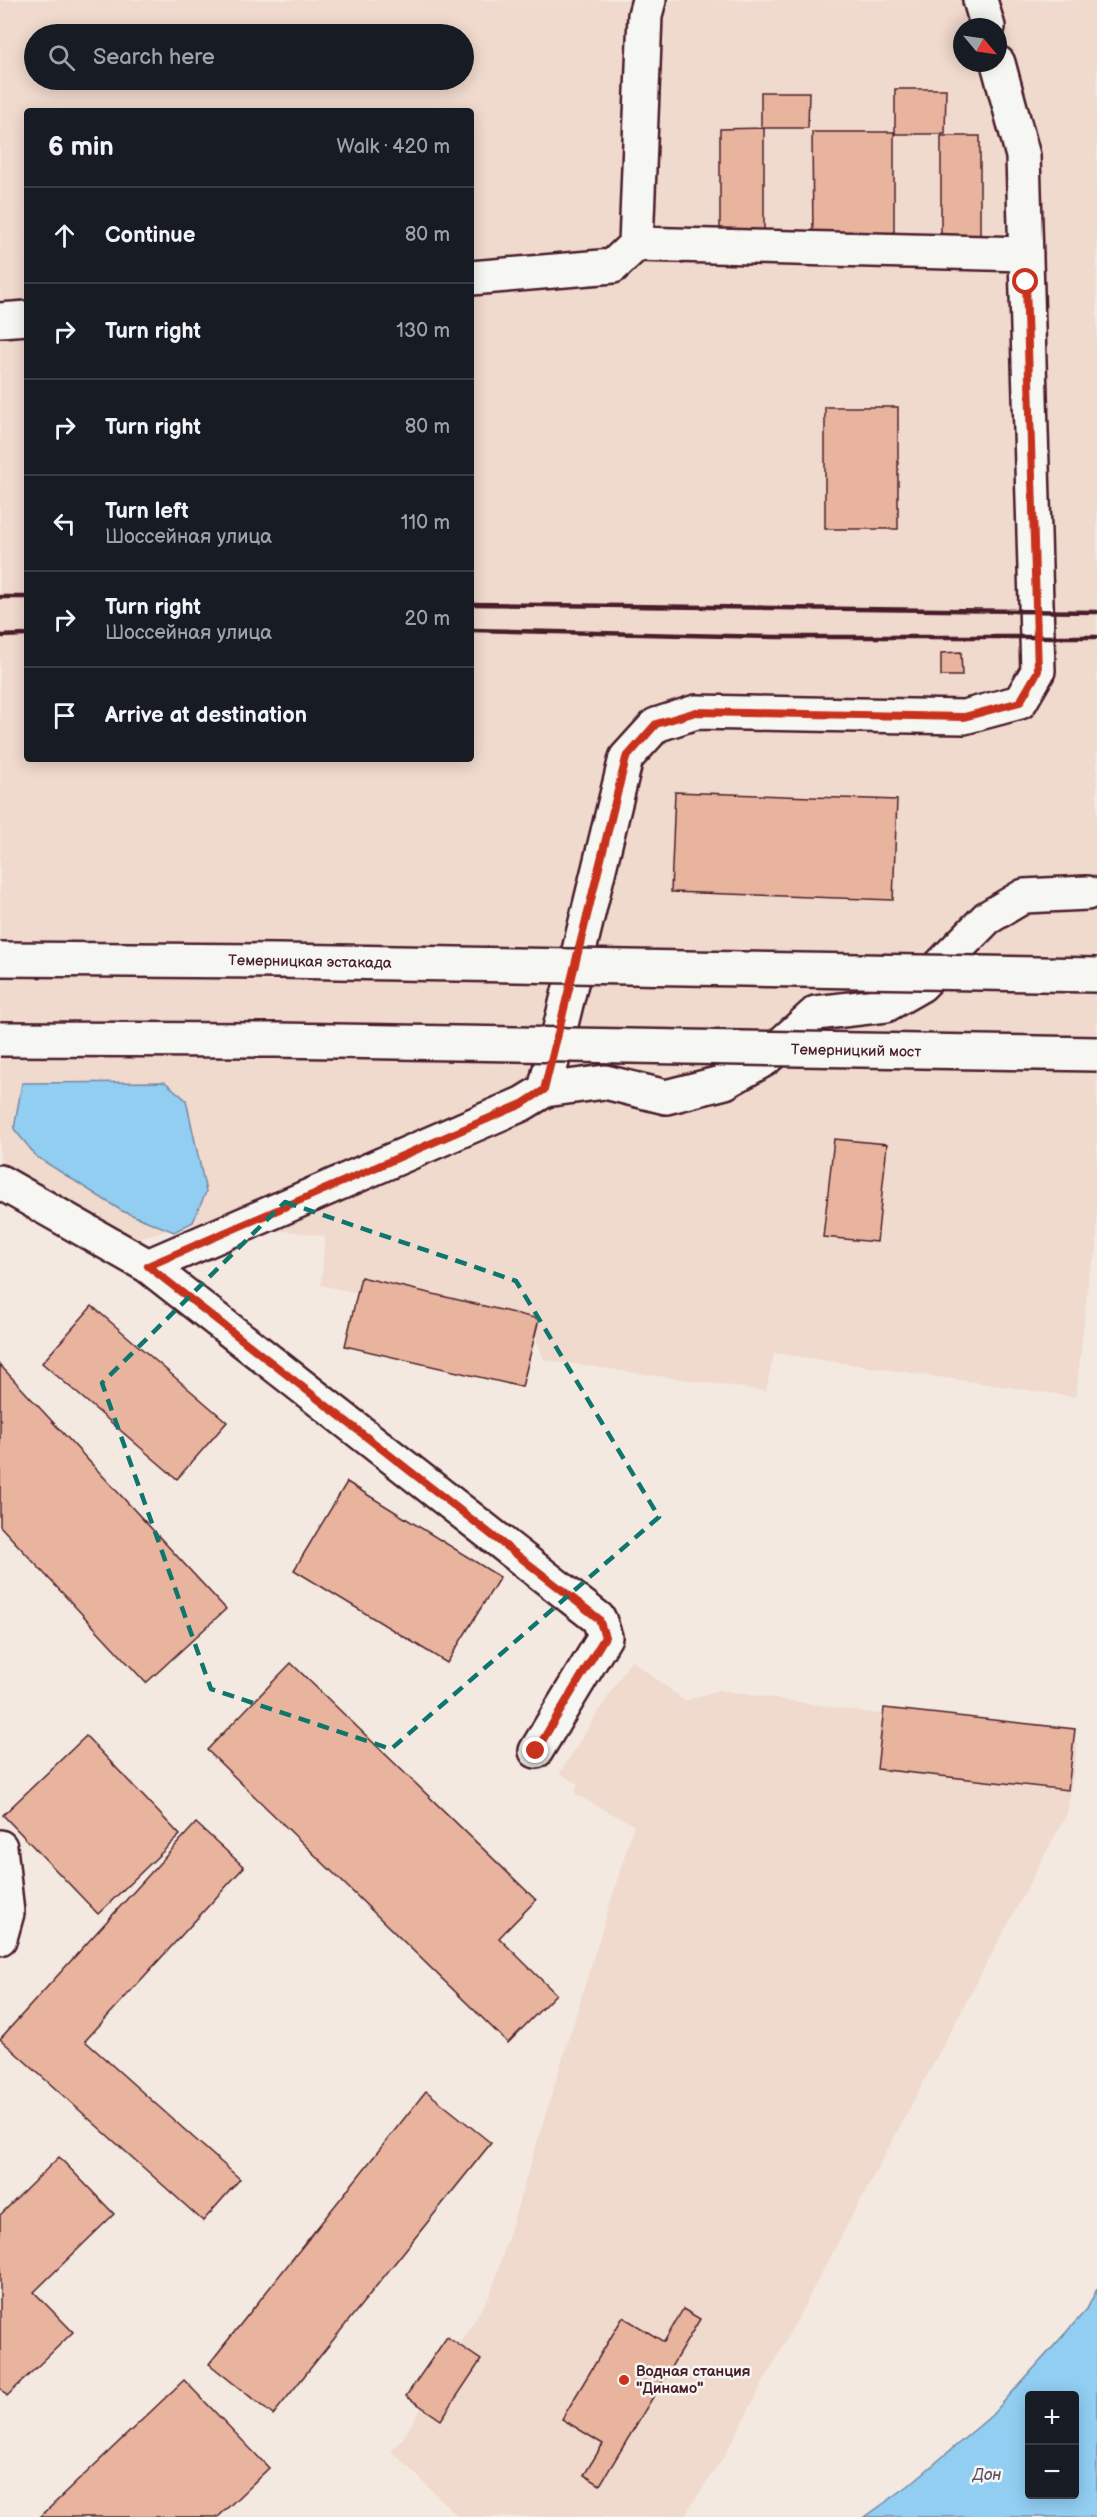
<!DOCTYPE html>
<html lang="en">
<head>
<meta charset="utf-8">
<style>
  :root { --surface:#171b24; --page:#242831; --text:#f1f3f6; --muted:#9ea1a6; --line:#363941 }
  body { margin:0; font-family:"Balsamiq Sans",sans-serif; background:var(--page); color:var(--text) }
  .controls { position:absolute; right:18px; bottom:18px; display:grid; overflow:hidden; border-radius:6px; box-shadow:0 3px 15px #0003 }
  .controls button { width:54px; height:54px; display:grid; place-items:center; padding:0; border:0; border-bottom:2px solid var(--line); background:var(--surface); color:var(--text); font:30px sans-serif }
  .compass { position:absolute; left:953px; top:18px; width:54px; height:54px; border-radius:50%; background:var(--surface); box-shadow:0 3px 15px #0003; rotate:119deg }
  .stop { position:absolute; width:18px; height:18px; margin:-14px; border:4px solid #c8321e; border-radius:50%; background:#fff }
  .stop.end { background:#c8321e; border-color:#fff; box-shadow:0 2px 6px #0008 }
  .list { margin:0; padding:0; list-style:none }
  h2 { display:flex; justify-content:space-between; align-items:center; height:78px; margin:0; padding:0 24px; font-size:26px }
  h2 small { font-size:20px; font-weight:400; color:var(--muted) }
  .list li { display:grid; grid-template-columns:39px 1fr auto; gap:18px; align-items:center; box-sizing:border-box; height:96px; padding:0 24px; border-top:2px solid var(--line) }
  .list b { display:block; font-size:22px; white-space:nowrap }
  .list p { margin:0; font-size:20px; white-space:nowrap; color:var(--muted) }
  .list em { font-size:20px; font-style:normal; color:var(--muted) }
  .icon { flex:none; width:33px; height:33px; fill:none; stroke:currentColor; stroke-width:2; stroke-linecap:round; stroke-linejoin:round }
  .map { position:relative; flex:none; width:1097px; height:2517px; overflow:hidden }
  .search { position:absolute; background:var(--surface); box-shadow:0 3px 15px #0003; left:24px; top:24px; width:450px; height:66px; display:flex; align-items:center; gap:15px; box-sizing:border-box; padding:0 21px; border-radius:33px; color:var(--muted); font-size:22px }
  .panel { position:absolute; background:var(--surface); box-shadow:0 3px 15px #0003; left:24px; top:108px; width:450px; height:654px; border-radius:6px }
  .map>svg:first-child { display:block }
</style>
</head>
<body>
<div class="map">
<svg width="1097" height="2517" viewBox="0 0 1097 2517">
  <rect width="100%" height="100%" fill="#f3e9e1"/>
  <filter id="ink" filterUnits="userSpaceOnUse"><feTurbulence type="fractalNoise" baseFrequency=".0167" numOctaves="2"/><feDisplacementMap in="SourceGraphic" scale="12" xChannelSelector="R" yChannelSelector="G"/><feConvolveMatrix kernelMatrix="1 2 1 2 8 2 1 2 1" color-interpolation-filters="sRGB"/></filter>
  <g filter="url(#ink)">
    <!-- built -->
    <path fill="#f0d9cd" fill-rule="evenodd" d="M0 0H1097V1251L1089 1272 1076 1397 774 1353 766 1391 544 1360 534 1332 321 1285 325 1236 206 1221 129 1240 0 1170ZM962 27H998V63H962ZM34 34H464V80H34ZM27 111H471V759H27Z
      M631 1660 685 1701 718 1690 1078 1744 1067 1813 723 2458 683 2517H459L391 2450 402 2440 491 2293 634 1825 575 1794 578 1784 560 1773Z"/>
    <!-- water -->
    <path fill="#91cef2" stroke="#7588a2" stroke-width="1.5" fill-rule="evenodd" d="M165 1082 186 1100 206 1192 193 1222 174 1232 122 1211 37 1157 14 1129 22 1083Z
      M1097 2289V2517H865L908 2486 991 2416 1087 2309ZM1030 2396H1074V2494H1030Z"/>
    <!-- building -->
    <path fill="#e9b49d" stroke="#4a1f2b" stroke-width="1.5" d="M895 89H946L945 134H895Z
      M761 92H809L808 128H761Z
      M764 128V237H720V129Z
      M812 132H894V237H813Z
      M941 136H980V243H941Z
      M825 407H898V529H825Z
      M961 652 962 676H941V653Z
      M675 792 897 800 893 900 671 892Z
      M834 1139 887 1144 877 1242 823 1237Z
      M361 1277 539 1319 522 1387 345 1346Z
      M92 1306 227 1422 177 1479 42 1363Z
      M0 1365 226 1609 146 1683 0 1526Z
      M347 1482 500 1577 447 1663 294 1570Z
      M291 1663 536 1900 499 1938 556 1994 508 2043 207 1750Z
      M884 1708 1075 1729 1068 1790 877 1769Z
      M86 1736 180 1835 98 1914 3 1815Z
      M196 1823 244 1867 85 2041 240 2179 203 2221 0 2039Z
      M426 2091 491 2143 273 2415 209 2364Z
      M59 2157 114 2214 34 2292 73 2332 7 2396 0 2388V2215Z
      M683 2309 700 2319 600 2485 584 2475 603 2444 562 2419 623 2317 664 2342Z
      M447 2337 481 2360 441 2420 406 2396Z
      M184 2380 269 2468 218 2517H40Z"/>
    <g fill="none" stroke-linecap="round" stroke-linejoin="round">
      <!-- minor casing -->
      <g stroke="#4a1f2b" stroke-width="38">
        <path id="minor" d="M980 0 988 27
          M636 244 1026 254
          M471 278 613 266 636 244 645 15 649 0
          M0 320 27 318
          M545 1090 626 758 656 725 696 712 964 717 1020 702 1038 671 1023 156 998 63
          M0 1182 148 1266 599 1619 605 1637 536 1751
          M148 1266 522 1104 545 1090 605 1082 666 1097 725 1082 765 1059 816 1013 886 1005 921 985 987 918 1024 896 1087 893
          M0 1847 7 1913 0 1938"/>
      </g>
      <!-- minor -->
      <use href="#minor" stroke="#f6f6f2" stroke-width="33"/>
      <!-- rail -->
      <path stroke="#4a1f2b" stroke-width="4.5" d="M0 597H27
        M471 604 1097 612
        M471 630 776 637H1097
        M0 636 27 635"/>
      <!-- major-bridge casing -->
      <g stroke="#4a1f2b" stroke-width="38" stroke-linecap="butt">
        <path id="major-bridge" d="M0 959 278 961 1097 975
          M0 1039 276 1040 1097 1054"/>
      </g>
      <!-- major-bridge -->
      <use href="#major-bridge" stroke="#f6f6f2" stroke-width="33"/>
    </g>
  </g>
  <g fill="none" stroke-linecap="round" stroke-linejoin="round" filter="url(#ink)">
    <!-- route -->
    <path stroke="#c8321e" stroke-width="8" d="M536 1751 605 1637 599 1619 148 1266 522 1104 544 1090 626 758 656 724 696 712 964 717 1020 702 1038 671 1026 282"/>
  </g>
  <!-- marked area -->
  <path fill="none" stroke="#0f766e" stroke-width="4.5" stroke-dasharray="12 8" stroke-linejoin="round" d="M285 1202 516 1281 659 1517 391 1749 211 1689 102 1383Z"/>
  <!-- markers -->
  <circle fill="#c8321e" stroke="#f6f6f2" stroke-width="2" cx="624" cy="2380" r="6"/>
  <g text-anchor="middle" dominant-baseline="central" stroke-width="5" stroke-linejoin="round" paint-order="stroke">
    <!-- street labels -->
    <g font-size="15" fill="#4a1f2b" stroke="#f6f6f2">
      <text transform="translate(310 962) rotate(1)">Темерницкая эстакада</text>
      <text transform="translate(856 1051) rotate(1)">Темерницкий мост</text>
    </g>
    <!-- poi labels -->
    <g font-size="15" font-weight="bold" fill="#4a1f2b" stroke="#f6f6f2" text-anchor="start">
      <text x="636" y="2371">Водная станция<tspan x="636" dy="17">"Динамо"</tspan></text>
    </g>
    <!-- water labels -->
    <g font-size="16" font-style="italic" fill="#5f5467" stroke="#f6f6f2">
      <text x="987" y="2475">Дон</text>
    </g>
  </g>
</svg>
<div class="controls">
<button>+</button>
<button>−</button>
</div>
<svg class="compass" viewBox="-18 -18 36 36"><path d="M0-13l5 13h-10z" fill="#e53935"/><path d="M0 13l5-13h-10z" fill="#9ea1a6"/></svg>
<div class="stop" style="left:1026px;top:282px"></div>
<div class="stop end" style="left:536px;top:1751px"></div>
<div class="search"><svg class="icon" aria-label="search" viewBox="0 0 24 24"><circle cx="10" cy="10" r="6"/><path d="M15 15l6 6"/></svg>Search here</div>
<section class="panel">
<h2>6 min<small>Walk · 420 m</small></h2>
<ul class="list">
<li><svg class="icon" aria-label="ahead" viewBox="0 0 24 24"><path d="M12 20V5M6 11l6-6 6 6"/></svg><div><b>Continue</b></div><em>80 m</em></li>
<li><svg class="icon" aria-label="right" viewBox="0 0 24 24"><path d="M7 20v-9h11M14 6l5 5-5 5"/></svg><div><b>Turn right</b></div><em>130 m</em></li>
<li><svg class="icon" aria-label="right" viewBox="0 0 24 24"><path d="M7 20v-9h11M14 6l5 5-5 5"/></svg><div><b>Turn right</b></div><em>80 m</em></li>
<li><svg class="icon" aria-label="left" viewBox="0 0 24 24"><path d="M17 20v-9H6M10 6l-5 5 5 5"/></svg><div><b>Turn left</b><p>Шоссейная улица</p></div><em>110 m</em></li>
<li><svg class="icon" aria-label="right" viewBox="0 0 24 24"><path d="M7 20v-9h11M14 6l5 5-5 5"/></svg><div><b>Turn right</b><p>Шоссейная улица</p></div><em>20 m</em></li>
<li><svg class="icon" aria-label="arrive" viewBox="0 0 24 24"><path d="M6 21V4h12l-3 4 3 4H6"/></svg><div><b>Arrive at destination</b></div></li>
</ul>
</section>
</div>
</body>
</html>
